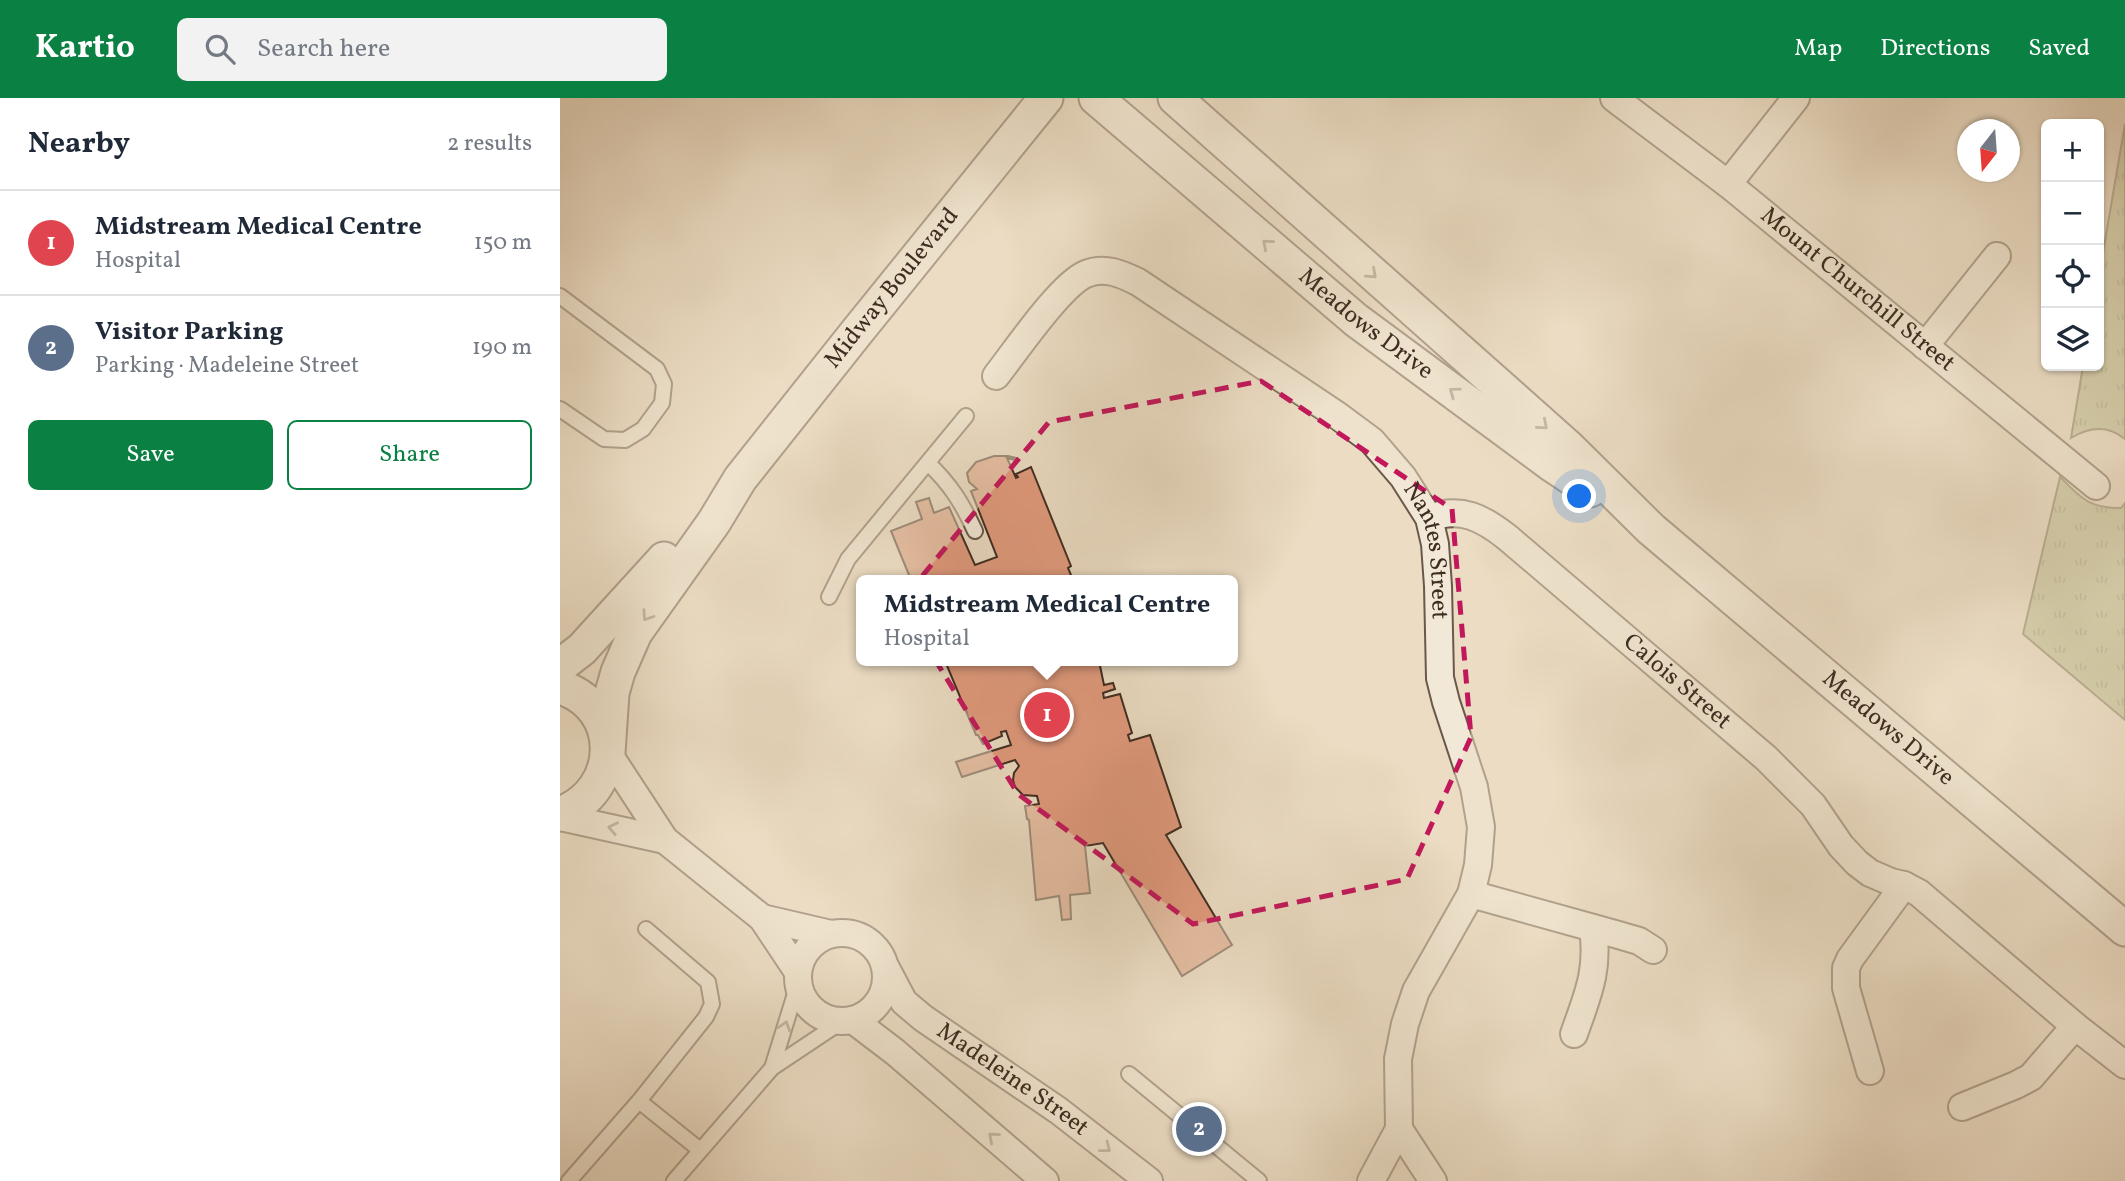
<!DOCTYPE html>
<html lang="en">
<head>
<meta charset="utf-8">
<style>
  :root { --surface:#fff; --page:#f2f2f3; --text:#1f2937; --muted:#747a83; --line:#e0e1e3; --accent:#0b8043 }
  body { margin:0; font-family:Vollkorn,serif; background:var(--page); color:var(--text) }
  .controls { position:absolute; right:21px; top:21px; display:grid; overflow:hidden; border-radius:10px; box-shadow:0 2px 5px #0004 }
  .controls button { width:63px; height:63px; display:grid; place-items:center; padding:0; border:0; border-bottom:2px solid var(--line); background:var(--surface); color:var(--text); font:35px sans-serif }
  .compass { position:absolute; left:1397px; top:21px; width:63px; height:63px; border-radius:50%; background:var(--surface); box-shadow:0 2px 5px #0004; rotate:197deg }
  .you { position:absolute; left:1020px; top:399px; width:24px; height:24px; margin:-18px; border:5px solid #fff; border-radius:50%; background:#1a73e8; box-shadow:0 0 0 10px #1a73e833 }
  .badge { display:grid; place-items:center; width:46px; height:46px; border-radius:50%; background:var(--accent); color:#fff; font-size:23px; font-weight:700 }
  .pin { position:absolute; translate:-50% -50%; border:4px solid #fff; box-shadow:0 2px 7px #0006 }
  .popup { position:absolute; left:296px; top:477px; width:382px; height:91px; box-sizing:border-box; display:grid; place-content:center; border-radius:10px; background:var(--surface); filter:drop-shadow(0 2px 5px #0005); font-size:23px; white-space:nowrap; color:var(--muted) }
  .popup b { font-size:26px; color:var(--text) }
  .popup::after { content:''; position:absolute; left:50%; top:100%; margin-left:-14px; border:14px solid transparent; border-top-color:var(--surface) }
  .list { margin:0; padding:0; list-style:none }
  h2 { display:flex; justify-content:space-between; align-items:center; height:91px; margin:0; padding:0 28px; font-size:30px }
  h2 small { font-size:23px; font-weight:400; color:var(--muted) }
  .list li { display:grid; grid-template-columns:46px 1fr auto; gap:21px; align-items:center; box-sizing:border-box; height:105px; padding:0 28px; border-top:2px solid var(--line) }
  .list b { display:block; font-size:26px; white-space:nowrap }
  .list p { margin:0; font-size:23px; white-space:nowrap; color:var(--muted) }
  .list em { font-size:23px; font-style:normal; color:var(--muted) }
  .actions { display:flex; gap:14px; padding:21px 28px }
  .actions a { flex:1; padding:16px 0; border:2px solid var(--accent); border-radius:10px; text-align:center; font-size:24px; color:var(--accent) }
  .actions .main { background:var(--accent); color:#fff }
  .icon { flex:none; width:38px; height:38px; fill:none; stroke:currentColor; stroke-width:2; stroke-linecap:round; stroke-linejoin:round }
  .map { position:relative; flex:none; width:1565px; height:1083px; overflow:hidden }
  header { display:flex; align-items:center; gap:42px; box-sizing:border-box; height:98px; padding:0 35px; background:var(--accent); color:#fff }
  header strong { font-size:33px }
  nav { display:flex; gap:38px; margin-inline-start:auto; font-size:24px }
  .search { width:490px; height:63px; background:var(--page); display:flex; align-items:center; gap:18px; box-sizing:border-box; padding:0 24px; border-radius:10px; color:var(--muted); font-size:26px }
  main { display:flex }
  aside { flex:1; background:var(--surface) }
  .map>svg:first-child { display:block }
</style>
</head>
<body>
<header>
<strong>Kartio</strong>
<div class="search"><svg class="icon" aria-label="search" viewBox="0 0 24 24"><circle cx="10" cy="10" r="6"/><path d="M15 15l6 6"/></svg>Search here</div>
<nav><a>Map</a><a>Directions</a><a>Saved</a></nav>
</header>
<main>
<aside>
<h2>Nearby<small>2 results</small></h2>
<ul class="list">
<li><span class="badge" style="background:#e0444e">1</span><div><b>Midstream Medical Centre</b><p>Hospital</p></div><em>150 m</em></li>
<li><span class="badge" style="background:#5c6f8a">2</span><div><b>Visitor Parking</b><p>Parking · Madeleine Street</p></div><em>190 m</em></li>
</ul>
<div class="actions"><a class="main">Save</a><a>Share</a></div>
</aside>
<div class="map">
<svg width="1565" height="1083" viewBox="0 0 1565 1083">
  <defs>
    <pattern id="park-tufts" width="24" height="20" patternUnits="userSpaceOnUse" patternTransform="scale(1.75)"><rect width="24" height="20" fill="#bcbf90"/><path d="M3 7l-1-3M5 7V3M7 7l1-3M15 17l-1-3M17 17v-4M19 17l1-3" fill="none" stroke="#9a9c75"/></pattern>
  </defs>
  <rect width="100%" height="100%" fill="#ebdcc3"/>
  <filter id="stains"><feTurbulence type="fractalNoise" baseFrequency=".00286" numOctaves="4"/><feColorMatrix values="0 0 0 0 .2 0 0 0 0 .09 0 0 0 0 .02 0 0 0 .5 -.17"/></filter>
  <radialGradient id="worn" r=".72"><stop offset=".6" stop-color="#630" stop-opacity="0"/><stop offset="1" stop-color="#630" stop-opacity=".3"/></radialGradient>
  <!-- park -->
  <path fill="url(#park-tufts)" stroke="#7e7659" stroke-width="2" d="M1565 26V341C1548 327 1529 329 1511 340L1523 268H1539V178Z
    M1500 379C1522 401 1529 410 1561 410L1565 405V622L1463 536Z"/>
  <!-- building -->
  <path fill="#e09a7d" stroke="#3f2d22" stroke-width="2" d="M434 358H448L456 360 455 362 447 360 456 380 458 379 456 376 471 369 511 468 508 470 513 482H351L331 433 362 421 356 404 369 400 374 415 389 409 415 467 437 459 411 393 417 391 409 384 407 375 416 364Z
    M385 563H539L544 587 553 585 555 591 543 595 544 600 560 596 572 635 568 637 570 643 590 637 621 729 606 737 672 847 622 878 543 745 525 748 530 795 510 797 511 821 502 822 499 798 476 802 469 722 467 721 465 708 479 706 477 698 463 697 455 689 453 682 454 675 459 668 455 662 402 679 396 664 451 647 446 633 441 634 442 638 423 646 418 637H416Z"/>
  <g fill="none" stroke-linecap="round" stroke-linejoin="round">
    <!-- service casing -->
    <g stroke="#6a594a" stroke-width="18">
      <path id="service" d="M0 198 97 271 104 286 102 305 83 331 65 342 44 341 0 311
        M368 365C391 387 402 405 415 433
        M269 499 288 461 406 318
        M212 970 238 886
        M569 976 699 1083
        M79 1003 140 1052
        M9 1083 79 1003 146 919 152 906 148 884 86 831
        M114 1083 212 970 281 924"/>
    </g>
    <!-- minor casing -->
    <g stroke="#6a594a" stroke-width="30">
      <g id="minor">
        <path id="s1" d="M1054 0 1168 86 1536 388"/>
        <path d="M1168 86 1236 0"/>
        <path d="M1365 248 1437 158"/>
        <path id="s2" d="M436 278C455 254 501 186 526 176 544 168 562 176 578 184L777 317 812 343 843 379 869 420 875 446 878 488 880 580 886 604 914 689 921 729 918 767 911 796 856 893 845 926 838 961 839 1031 873 1083"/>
        <path id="s3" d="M869 420C901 408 923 420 948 440L1206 660 1253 707 1281 748 1297 765 1310 775 1331 784 1344 787 1359 795 1515 928 1565 967"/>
        <path d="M48 655 105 742 202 820 238 874"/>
        <path d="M0 719 105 742"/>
        <path d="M911 796 1055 836 1079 843 1093 852"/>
        <path d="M202 820 271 836"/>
        <circle cx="282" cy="879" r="44"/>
        <path id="s4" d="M326 870 344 904 363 920 499 1013 589 1083"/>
        <path d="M293 922 335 954 485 1083"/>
        <path d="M1014 936C1028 896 1039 873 1033 830"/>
        <path d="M1310 973 1286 890V870L1290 861 1344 787"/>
        <path d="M1402 1009 1456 987 1471 979 1515 928"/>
        <path d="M811 1083 839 1031"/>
      </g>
    </g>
    <!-- tertiary casing -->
    <g stroke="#6a594a" stroke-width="37">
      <g id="tertiary">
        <path id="s5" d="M536 0 796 222 991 366 1030 392"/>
        <path id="s6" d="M615 0 1007 348 1091 431 1565 831"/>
        <path d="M0 568 22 551 104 461"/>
        <path d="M0 589C64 609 62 693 0 716"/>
        <path id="s7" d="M48 655 52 595 58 574 75 535 154 424 180 381 296 235 486 0"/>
      </g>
    </g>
    <!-- service -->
    <use href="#service" stroke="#f2e8d8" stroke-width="14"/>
    <!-- minor -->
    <use href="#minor" stroke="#f2e8d8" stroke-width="26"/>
    <!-- tertiary -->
    <use href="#tertiary" stroke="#f2e8d8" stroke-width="33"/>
  </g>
  <!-- one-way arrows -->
  <defs><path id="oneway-chevron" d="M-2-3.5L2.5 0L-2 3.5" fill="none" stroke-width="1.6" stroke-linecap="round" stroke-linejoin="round" transform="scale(1.75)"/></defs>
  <g stroke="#988a7d">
    <use href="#oneway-chevron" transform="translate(707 146) rotate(-139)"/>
    <use href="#oneway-chevron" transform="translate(812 176) rotate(42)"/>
    <use href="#oneway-chevron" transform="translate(894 294) rotate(-144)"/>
    <use href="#oneway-chevron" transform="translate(983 327) rotate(41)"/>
    <use href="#oneway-chevron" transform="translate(87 518) rotate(124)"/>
    <use href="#oneway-chevron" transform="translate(53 730) rotate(-168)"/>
    <use href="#oneway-chevron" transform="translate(225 928) rotate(-73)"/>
    <use href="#oneway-chevron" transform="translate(433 1039) rotate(-139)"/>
    <use href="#oneway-chevron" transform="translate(546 1050) rotate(38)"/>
  </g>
  <!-- marked area -->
  <path d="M0 0H1565V1083H0ZM701 283 892 411 911 639 847 781 633 826 458 696 340 505 489 324Z" fill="#ebdcc3" fill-opacity=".55" fill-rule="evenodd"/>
  <path fill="none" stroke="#c2185b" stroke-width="5" stroke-dasharray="14 9" stroke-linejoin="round" d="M701 283 892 411 911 639 847 781 633 826 458 696 340 505 489 324Z"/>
  <g text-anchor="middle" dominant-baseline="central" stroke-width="5" stroke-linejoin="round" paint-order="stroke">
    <!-- street labels -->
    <g font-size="24" fill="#3f2d22" stroke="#f2e8d8">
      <text stroke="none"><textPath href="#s7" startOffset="555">Midway Boulevard</textPath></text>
      <text stroke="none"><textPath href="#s1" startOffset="310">Mount Churchill Street</textPath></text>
      <text stroke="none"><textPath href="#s5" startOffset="352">Meadows Drive</textPath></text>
      <text stroke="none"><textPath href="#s2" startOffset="602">Nantes Street</textPath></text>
      <text stroke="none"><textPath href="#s3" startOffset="308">Calois Street</textPath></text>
      <text stroke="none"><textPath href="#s6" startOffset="952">Meadows Drive</textPath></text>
      <text stroke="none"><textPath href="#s4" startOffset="172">Madeleine Street</textPath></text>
    </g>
  </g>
  <rect width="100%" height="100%" filter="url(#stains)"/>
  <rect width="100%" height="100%" fill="url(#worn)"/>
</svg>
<div class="controls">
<button>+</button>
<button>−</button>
<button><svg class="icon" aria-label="locate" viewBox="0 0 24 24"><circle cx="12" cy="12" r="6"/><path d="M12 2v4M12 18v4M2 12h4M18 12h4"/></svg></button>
<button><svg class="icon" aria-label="layers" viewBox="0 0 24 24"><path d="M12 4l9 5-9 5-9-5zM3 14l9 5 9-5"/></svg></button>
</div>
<svg class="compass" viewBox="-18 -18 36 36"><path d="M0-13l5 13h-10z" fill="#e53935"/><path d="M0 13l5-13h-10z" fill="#747a83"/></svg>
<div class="you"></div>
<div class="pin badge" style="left:487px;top:617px;background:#e0444e">1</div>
<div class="popup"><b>Midstream Medical Centre</b>Hospital</div>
<div class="pin badge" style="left:639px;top:1031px;background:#5c6f8a">2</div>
</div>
</main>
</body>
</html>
